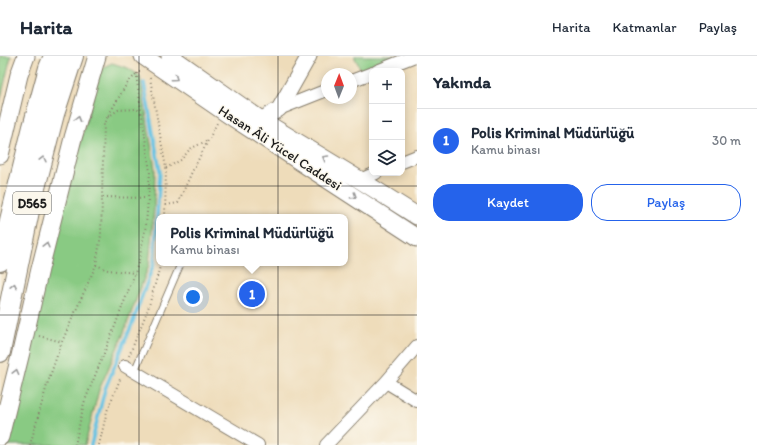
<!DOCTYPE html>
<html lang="tr">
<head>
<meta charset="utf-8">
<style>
  :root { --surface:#fff; --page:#f2f2f3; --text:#1f2937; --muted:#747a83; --line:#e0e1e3; --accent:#2563eb }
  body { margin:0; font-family:Itim,sans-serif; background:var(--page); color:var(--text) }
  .controls { position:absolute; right:12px; top:12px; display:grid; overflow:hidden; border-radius:8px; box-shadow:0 2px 10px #0003 }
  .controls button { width:36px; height:36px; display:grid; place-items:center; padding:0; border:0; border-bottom:1px solid var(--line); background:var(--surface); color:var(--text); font:20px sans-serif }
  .compass { position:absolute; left:321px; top:12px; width:36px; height:36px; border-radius:50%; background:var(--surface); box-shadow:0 2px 10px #0003; rotate:1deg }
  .you { position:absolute; left:193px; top:241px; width:14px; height:14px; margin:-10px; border:3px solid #fff; border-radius:50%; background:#1a73e8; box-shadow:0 0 0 6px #1a73e833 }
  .badge { display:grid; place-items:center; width:26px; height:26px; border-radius:50%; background:var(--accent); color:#fff; font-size:13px; font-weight:700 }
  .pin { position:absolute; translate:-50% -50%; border:2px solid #fff; box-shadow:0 1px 4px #0006 }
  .popup { position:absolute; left:156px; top:158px; width:192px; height:52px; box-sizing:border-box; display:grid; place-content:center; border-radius:8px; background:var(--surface); filter:drop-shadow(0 1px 3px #0005); font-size:13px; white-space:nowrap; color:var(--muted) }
  .popup b { font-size:15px; color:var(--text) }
  .popup::after { content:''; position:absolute; left:50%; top:100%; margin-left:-8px; border:8px solid transparent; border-top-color:var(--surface) }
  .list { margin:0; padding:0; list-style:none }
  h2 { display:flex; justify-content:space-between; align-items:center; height:52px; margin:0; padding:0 16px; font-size:17px }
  h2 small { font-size:13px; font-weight:400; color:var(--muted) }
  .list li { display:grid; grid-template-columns:26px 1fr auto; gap:12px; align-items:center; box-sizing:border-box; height:64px; padding:0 16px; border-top:1px solid var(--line) }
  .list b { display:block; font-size:15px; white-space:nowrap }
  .list p { margin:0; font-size:13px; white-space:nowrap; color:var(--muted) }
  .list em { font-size:13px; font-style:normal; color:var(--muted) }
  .actions { display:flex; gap:8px; padding:12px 16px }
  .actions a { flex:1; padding:9px 0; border:1px solid var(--accent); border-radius:16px; text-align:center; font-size:14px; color:var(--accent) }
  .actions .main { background:var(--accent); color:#fff }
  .icon { flex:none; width:22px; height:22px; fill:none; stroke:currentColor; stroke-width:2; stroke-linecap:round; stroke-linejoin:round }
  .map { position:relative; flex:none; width:417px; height:389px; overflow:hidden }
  header { display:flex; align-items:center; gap:24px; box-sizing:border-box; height:56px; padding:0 20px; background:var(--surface); border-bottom:1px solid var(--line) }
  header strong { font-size:19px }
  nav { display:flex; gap:22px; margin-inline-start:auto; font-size:14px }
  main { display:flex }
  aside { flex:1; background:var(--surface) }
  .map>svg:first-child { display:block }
</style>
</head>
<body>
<header>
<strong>Harita</strong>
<nav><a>Harita</a><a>Katmanlar</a><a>Paylaş</a></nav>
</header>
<main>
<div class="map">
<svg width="417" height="389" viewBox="0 0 417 389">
  <rect width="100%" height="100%" fill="#fbf7ec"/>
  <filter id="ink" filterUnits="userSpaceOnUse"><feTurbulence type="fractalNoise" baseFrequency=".025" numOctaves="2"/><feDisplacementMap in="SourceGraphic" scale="8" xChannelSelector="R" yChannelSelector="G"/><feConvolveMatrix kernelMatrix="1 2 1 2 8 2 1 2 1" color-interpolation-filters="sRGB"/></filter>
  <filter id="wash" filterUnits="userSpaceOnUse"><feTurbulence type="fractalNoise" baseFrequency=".012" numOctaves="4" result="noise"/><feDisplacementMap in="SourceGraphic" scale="16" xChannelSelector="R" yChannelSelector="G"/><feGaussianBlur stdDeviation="0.9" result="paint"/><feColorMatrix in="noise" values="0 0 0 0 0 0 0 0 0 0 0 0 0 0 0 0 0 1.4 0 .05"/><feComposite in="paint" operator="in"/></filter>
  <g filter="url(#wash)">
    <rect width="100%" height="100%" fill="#eedcba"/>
    <!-- green -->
    <path fill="#89ca83" stroke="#527350" d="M0 0H11L0 46Z
      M354 0H395L361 14Z
      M112 7 128 12 140 20 155 113 154 153 149 209 123 279 99 334 85 389H1L50 193 101 12Z"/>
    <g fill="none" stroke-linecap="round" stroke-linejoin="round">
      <!-- stream -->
      <path stroke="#66c3e4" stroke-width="3.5" d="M91 389 105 333 132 268 154 207 160 115 144 27"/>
    </g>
  </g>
  <g filter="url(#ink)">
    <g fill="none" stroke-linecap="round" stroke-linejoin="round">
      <!-- service casing -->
      <g stroke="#857c6b" stroke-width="8">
        <path id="service" d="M134 316 181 207"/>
      </g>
      <!-- minor casing -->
      <g stroke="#857c6b" stroke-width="14">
        <path id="minor" d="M377 15 415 0
          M351 25 372 17
          M279 53 327 34
          M402 106 417 100
          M360 124 376 117
          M125 310 258 389
          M386 326 417 345
          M326 389 386 326 417 290"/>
      </g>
      <!-- tertiary casing -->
      <g stroke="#857c6b" stroke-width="17">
        <path id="tertiary" d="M250 67 261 64 279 53 309 0"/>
      </g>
      <!-- secondary casing -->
      <g stroke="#857c6b" stroke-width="19">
        <path id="secondary" d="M143 0 229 59 417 182
          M170 0 261 64 360 124 417 160
          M0 99 19 19 26 0
          M0 381 22 292 40 213 73 82 97 0"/>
      </g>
      <!-- trunk casing -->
      <g stroke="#857c6b" stroke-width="22">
        <path id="trunk" d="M0 205 33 71 49 12 54 0
          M0 296 29 155 54 58 73 0"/>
      </g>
      <!-- path -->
      <path stroke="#857c6b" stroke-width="2" stroke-dasharray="1 3" stroke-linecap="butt" d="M150 22 160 79 166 112 165 161
        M108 61 118 54 137 53 141 57
        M166 112 181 104 190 93 208 84
        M103 141 147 142
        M166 149 178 147 191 118 217 67
        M96 209 108 214 135 217
        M39 280 62 286
        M129 300 148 253 161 207
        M30 389 47 329 61 288 96 209 101 179 104 67 126 29 137 17
        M75 389 84 347 115 270 135 217 139 204 146 169 150 116 137 25V16H142
        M99 389 107 355 121 321"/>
      <!-- service -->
      <use href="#service" stroke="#fff" stroke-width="6"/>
      <!-- minor -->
      <use href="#minor" stroke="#fff" stroke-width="12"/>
      <!-- tertiary -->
      <use href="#tertiary" stroke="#fff" stroke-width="15"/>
      <!-- secondary -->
      <use href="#secondary" stroke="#fff" stroke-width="17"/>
      <!-- trunk -->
      <use href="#trunk" stroke="#fff" stroke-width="20"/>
    </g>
    <!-- one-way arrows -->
    <defs><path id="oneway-chevron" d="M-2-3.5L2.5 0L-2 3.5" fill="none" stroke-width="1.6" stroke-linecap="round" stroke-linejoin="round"/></defs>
    <g stroke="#999">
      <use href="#oneway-chevron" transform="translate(175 22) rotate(35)"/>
      <use href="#oneway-chevron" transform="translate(78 63) rotate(-74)"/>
      <use href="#oneway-chevron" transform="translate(325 102) rotate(-149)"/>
      <use href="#oneway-chevron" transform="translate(43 103) rotate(-76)"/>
      <use href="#oneway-chevron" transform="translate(354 140) rotate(33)"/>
      <use href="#oneway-chevron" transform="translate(46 189) rotate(-76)"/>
      <use href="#oneway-chevron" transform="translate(14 230) rotate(-78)"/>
      <use href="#oneway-chevron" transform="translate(16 316) rotate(-76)"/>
    </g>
  </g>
  <!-- grid -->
  <path fill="none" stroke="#1c1c1c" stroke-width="1" stroke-opacity="0.55" d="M139 0V389M278 0V389M0 130H417M0 259H417"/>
  <g text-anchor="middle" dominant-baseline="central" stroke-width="3" stroke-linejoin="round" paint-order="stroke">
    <!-- shield labels -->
    <rect fill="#fbf7ec" stroke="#5f5e5a" stroke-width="1" x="13" y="136" width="38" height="22" rx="3"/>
    <g font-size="13" font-weight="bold" fill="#1c1c1c">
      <text x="32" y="147">D565</text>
    </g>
    <!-- street labels -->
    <g font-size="14" fill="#1c1c1c" stroke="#fbf7ec">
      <text transform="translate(280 92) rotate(33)">Hasan Âli Yücel Caddesi</text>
    </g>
  </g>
</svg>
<div class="controls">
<button>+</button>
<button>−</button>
<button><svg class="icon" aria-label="layers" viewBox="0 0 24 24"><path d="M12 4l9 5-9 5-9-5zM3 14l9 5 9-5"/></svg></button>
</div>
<svg class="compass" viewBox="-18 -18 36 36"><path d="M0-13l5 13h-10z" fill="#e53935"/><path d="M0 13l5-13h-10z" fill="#747a83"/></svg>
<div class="you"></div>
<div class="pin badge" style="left:252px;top:238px">1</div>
<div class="popup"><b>Polis Kriminal Müdürlüğü</b>Kamu binası</div>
</div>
<aside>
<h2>Yakında<small></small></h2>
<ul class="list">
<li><span class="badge">1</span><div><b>Polis Kriminal Müdürlüğü</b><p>Kamu binası</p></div><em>30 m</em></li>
</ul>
<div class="actions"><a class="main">Kaydet</a><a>Paylaş</a></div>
</aside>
</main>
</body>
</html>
